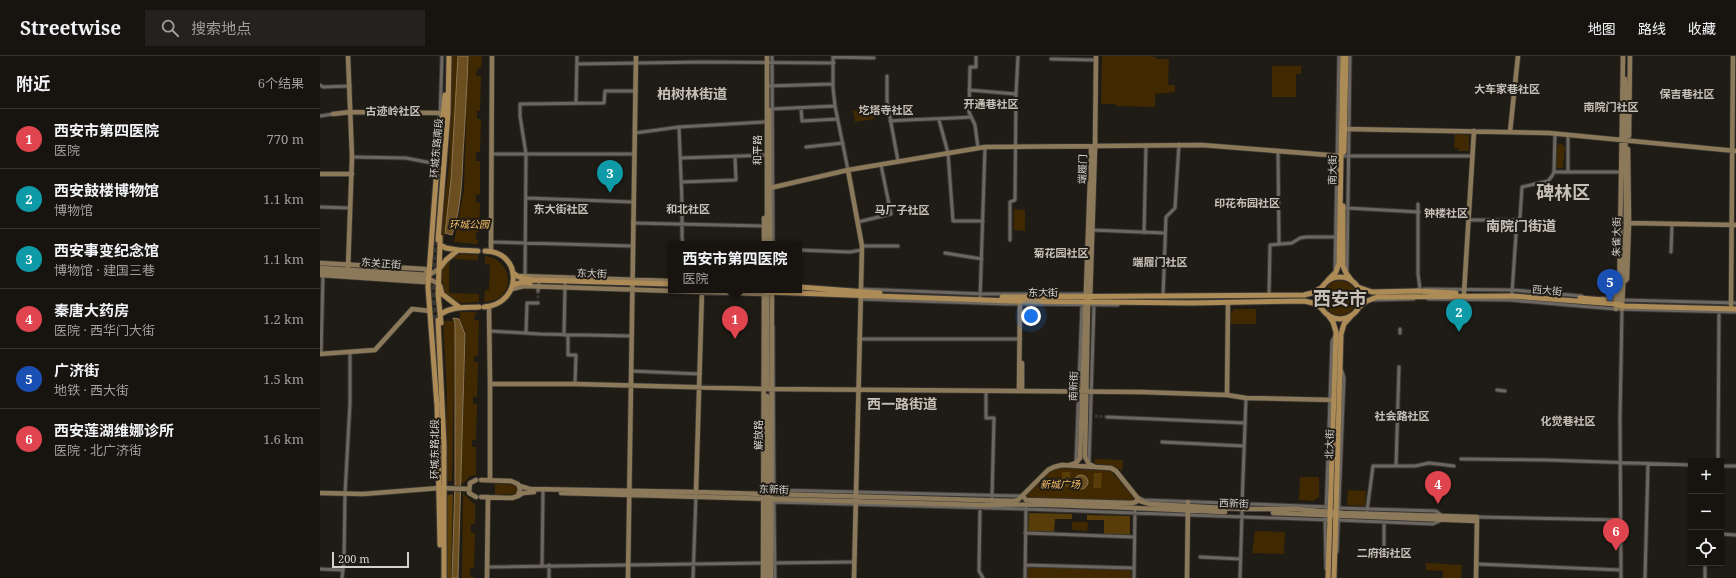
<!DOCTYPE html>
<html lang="zh">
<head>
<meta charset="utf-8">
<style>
  :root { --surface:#171410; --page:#24211e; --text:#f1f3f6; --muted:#9e9e9f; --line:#363330; --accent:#8cb9fc }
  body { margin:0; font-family:"Noto Serif","Noto Sans SC",serif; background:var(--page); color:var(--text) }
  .controls { position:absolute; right:12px; bottom:12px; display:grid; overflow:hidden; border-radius:0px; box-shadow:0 1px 3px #0004 }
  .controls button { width:36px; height:36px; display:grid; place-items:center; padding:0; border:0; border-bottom:1px solid var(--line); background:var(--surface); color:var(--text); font:20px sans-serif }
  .scale { position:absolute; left:12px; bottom:10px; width:77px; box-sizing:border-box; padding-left:4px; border:2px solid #d5d2ce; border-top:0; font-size:11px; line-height:14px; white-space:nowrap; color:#d5d2ce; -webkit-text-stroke:3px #1f1b15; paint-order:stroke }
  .you { position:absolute; left:711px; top:260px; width:14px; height:14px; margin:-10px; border:3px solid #fff; border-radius:50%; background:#1a73e8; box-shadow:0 0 0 6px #1a73e833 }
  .badge { display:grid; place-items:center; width:26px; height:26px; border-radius:50%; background:var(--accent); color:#fff; font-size:13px; font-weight:700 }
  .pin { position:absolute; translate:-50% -33px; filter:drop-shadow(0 1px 2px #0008) }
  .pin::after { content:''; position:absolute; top:21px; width:14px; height:12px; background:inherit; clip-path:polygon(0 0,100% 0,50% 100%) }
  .popup { position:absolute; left:348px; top:185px; width:134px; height:52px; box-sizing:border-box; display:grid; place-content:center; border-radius:0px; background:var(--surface); filter:drop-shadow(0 1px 3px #0005); font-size:13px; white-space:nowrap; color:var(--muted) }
  .popup b { font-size:15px; color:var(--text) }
  .popup::after { content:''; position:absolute; left:50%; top:100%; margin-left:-8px; border:8px solid transparent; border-top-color:var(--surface) }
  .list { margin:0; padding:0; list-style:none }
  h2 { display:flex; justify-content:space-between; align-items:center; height:52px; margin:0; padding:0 16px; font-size:17px }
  h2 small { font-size:13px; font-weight:400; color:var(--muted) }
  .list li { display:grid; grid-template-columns:26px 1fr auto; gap:12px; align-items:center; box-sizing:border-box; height:60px; padding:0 16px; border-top:1px solid var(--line) }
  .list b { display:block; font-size:15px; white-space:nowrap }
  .list p { margin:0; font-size:13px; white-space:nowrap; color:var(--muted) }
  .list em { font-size:13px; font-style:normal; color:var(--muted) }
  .icon { flex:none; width:22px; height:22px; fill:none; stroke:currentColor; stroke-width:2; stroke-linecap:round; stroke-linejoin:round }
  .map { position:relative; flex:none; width:1416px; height:522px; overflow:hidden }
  header { display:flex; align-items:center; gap:24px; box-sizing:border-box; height:56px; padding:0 20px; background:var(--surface); border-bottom:1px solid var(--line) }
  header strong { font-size:19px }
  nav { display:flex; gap:22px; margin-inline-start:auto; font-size:14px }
  .search { width:280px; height:36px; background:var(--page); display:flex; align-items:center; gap:10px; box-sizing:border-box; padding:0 14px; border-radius:0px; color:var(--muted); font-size:15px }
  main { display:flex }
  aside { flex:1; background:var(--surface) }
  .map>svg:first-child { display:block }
</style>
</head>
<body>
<header>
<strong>Streetwise</strong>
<div class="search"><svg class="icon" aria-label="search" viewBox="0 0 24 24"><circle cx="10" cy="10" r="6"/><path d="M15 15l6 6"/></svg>搜索地点</div>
<nav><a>地图</a><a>路线</a><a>收藏</a></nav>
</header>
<main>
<aside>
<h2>附近<small>6个结果</small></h2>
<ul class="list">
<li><span class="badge" style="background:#e0444e">1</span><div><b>西安市第四医院</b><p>医院</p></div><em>770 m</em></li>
<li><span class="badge" style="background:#0f9aa8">2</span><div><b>西安鼓楼博物馆</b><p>博物馆</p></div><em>1.1 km</em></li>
<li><span class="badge" style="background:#0f9aa8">3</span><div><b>西安事变纪念馆</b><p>博物馆 · 建国三巷</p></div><em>1.1 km</em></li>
<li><span class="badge" style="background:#e0444e">4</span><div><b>秦唐大药房</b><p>医院 · 西华门大街</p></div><em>1.2 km</em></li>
<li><span class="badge" style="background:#1a4fb4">5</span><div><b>广济街</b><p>地铁 · 西大街</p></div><em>1.5 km</em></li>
<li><span class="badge" style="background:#e0444e">6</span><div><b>西安莲湖维娜诊所</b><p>医院 · 北广济街</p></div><em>1.6 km</em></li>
</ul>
</aside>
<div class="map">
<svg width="1416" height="522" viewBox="0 0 1416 522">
  <rect width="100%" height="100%" fill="#1f1b15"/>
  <!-- green -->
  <path fill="#402900" d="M131 0H138C136 62 132 122 124 184L121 181 129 106Z
    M148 0H162L161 12 157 13 156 20H161L160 55H157V63H161L160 96H156V105H160V138L156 139V146L160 147 159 176H156V184H158V187L155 188 134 186 144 134Z
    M782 0H830L836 1V3H849L848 29H855V36L835 38V51L796 50V48H781Z
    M952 10H981V18H976V41H952Z
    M552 52 554 63 535 66 533 55Z
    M1135 78 1149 79V95H1138V92H1134Z
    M1240 87 1245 91 1243 112H1237L1236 109 1237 91Z
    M694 153 705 154V175L694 174Z
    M142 198 158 199V204L130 203V208L129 209V237L159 238V246C152 246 143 248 137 246 119 242 116 207 132 200 135 199 139 199 142 198Z
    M165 200C197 205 195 246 164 246L165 234H169L170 209 165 208Z
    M1003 242a17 17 0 1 1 34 0a17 17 0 1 1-34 0Z
    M914 253H936V268H911V257Z
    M140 256H159L155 257 154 264H159L158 299 154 300V306H158L157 341H153V348H157L156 384H152V391H156V419L150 420 144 427H141L146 278 140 264Z
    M123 265H133L135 267 132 425H125L127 337Z
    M775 403 803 404 802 415 790 409 775 408Z
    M736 412 791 415 816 443V445L708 443 707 439 730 415Z
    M980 421H999V441L993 445 979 444Z
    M175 427 196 429 197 435 196 438 175 439Z
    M1028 434 1046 435 1045 450 1027 449Z
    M143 437 153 447 155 448V468H151V477H155L154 512H150V520L154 521V522H142Z
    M752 466H768L767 475 752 474Z
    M935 475 965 476 964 498 932 497Z
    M1106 507 1142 509 1141 522H1123V515L1106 514Z
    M707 511 811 513V522H707Z"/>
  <!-- forest -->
  <path fill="#583d09" d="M742 416H750V431H741Z
    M774 417H782L781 432H773Z
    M133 438 131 522H127V439Z
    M709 457 752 458V463H735L734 476 708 475Z
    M767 459 810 460V479H784V464H767Z"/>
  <!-- water -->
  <path fill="#6b4f20" stroke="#8b7654" d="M138 0H148C147 33 145 65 143 98 142 125 141 153 132 179L125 177 131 124Z
    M133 262 139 263 145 278 138 522H132L135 428V267Z
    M754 426a7 7 0 1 1 14 0a7 7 0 1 1-14 0Z"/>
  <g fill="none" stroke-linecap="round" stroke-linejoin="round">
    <!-- street-tunnel -->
    <path stroke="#3a3631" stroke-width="3" stroke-dasharray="3 1.5" stroke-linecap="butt" d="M218 247V235
      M775 360 787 361"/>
    <!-- primary-tunnel -->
    <path stroke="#3a3631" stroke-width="5" stroke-dasharray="5 2.5" stroke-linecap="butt" d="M115 264 113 211 115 184"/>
    <!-- street casing -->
    <g stroke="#3a3734" stroke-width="5">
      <path id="street" d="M452 0 453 188
        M513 0V32L515 50 528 114
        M656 0V11H650L649 56 655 69 658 92
        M513 1 554 2
        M731 3 775 4
        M257 8 384 6 514 7
        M567 20V45L578 105
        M0 29 3 31 30 30
        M449 30 513 28
        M649 34 696 38
        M256 47 257 0
        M481 52 482 65 518 63
        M451 53 515 50
        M0 60 13 58
        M120 64 122 0
        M619 64 628 97 633 165H663
        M570 65C597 63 624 63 651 61
        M359 71 362 147V181L363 188
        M315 77 359 71 444 66
        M1248 79V115
        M486 91 523 87
        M958 95 959 187
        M171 98H314
        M1024 100H1152
        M32 101 86 102 117 108
        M361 102 448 99
        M1234 116H1301
        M362 126 416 124 415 100
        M206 142 313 146
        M0 151 30 152
        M1027 152 1099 156
        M1149 164H1198L1200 161 1202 131 1228 125 1232 120 1234 116 1235 78
        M538 166 571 158 561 109
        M313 167 445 170
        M771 174 845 177
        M824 177 826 89
        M690 184V146L695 144 696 38 698 0
        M170 186 312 190
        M542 190H578
        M479 194 530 196 541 194
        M1351 196 1352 168
        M625 197 662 203
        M1015 214 1019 0
        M1027 215 1030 0
        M205 221 206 98 200 60V48L284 47 285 35H315
        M540 233 664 238H766
        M1104 233 1193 234 1262 240
        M1097 234 1100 233 1098 218V148
        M218 235 219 227
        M1192 237 1197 164
        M949 239 950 189 972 187 980 182 986 181H1016
        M843 241 846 161 855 152 859 88
        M1282 242 1296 243
        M540 243 687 248 798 249
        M1108 243 1190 244 1295 253 1416 256
        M660 244 665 91
        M1054 244 1094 243
        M1302 244 1416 247
        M1144 266 1145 242
        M453 270 454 438
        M170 275 220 278 312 280
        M206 277 207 247H218
        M1080 277V273
        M244 279 245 228
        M248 279V299H256L255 328
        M539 283H700
        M1 298 3 220
        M311 315 380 318
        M1177 334 1185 335
        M666 335V362H674L672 441
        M787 361 925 367
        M842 386 924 390
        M1141 403 1227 404 1371 409
        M1398 405 1399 255
        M756 406 762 248
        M769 406 774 248
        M1076 410 1079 311
        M1401 410H1416
        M454 434 703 440
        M819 442 824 444 1010 451
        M454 446 706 453 1010 464
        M454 446 455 522
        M922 449 926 342
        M660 451 659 515 663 522
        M1016 452 1116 455 1121 459
        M1047 455 1053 410H1095L1109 407 1134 410
        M1006 457 1012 285 1015 280
        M1157 461 1300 464
        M1005 463 1006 513
        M1016 464 1113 468 1122 464
        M705 477 814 481
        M1401 478 1416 479
        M1052 495H1064V466
        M1017 496 1024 322 1022 315
        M880 501 920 503
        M454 507 534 506
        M1156 508 1301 514
        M229 509V522
        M705 509 814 512
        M222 510 223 436
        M167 511 443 507
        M0 513 23 514
        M22 522 24 505 25 438 30 347V296
        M373 522 376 439
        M705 522 706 452
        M814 522 815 455
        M920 522 922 456
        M1301 522 1300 362 1302 253
        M1325 522 1328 408
        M1385 522V507"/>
    </g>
    <!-- secondary casing -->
    <g stroke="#3a3734" stroke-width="6">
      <path id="secondary" d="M447 0V188
        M449 54 450 188
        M13 58 31 56 120 57
        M1025 73 1229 77 1416 95
        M1190 76 1198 0
        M1309 80 1310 0
        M528 114 542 190 534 522
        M0 118H32
        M450 132 528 114 665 91 882 89 1021 100
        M1308 167 1416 169
        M444 188V162
        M171 195 172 0
        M0 207 105 213 109 219
        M0 212 109 219 119 213
        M28 213 32 101 28 0
        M0 215 109 223 119 228
        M0 219 104 226 108 224
        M201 220 351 225
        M1304 226 1307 223 1309 167 1308 93
        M192 233 204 230 446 238
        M447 234V332
        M1144 237 1154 75
        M1411 249 1413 0
        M169 251 170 328V424
        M1296 253V236
        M1302 253 1299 249 1303 0
        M1302 253 1306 168 1305 23
        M0 298 55 294 92 253 110 255
        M170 328H255L447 333 821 336 907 339 926 342 1014 344
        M699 335 700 244
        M702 335V307
        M907 339 908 246
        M750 409 756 407 760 402 771 94 774 90
        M775 411 769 408 765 401 768 249 770 245 775 93 776 0
        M200 430 210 433 376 436 694 445 698 444 728 414 734 411 742 409 791 412 796 415 820 445 830 448 922 453H976L1023 457 1157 461 1156 522
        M376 436 382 234
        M0 437 43 438 120 432 149 433
        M241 437 660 449C742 447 823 453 905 456
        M198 440 203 437 214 436
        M703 440 706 444 812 447 816 446 818 442
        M156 441 149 437 150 427 156 424
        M161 441 192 442 198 440 200 433 198 428 191 425 161 424
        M953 457 1157 465
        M167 522 168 441
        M308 522 316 0
        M443 522 444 234
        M447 522V340
        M451 522 452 234
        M867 522 868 446"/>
    </g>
    <!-- primary casing -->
    <g stroke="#3a3734" stroke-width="7">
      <path id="primary" d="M123 61 125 39
        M1024 96 1026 0
        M1023 150V210L1026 217 1032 225
        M120 181V189L126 192 138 194 158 195
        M118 184 128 57 129 0
        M120 189 118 238 121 267
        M119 213 126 204 138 194
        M193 217 199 221 212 224 351 228
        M999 242a21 21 0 1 1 42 0a21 21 0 1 1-42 0Z
        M1008 224 1016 216 1019 207 1023 0
        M193 229 202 226 210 227
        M120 230 122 238 139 251
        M479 231 560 237
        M1038 231 1052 236 1097 235 1136 237
        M442 234 447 236 693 245 871 247 984 245 993 247 1001 252
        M682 241 984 239 992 237 1001 232
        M1260 242 1284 244
        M164 251C204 247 202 195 165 195
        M1039 251 1047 245 1057 241 1192 240 1296 248 1303 250 1416 253
        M121 258C132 250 146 252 159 251
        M118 264 124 388V522
        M117 347 120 489
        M117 350 108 231 120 70 124 57
        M1008 522 1016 276 1013 266 1008 259
        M1014 522 1021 278 1024 268 1032 259"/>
    </g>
    <!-- street -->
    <use href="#street" stroke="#6b665f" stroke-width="3"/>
    <!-- secondary -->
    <use href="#secondary" stroke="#8b795a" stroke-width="4.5"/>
    <!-- primary -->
    <use href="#primary" stroke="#ac8b56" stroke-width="5"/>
  </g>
  <g text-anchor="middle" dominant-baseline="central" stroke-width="4" stroke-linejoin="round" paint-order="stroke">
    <!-- street labels -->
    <g font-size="10" fill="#d5d2ce" stroke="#1f1b15">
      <text transform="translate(116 92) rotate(-85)">环城东路南段</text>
      <text transform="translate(437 94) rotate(-90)">和平路</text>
      <text transform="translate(762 113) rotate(-88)">端履门</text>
      <text transform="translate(1012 114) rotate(-89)">南大街</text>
      <text transform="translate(1296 181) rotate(-89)">朱雀大街</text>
      <text transform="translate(61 207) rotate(4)">东关正街</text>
      <text transform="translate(272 217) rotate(2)">东大街</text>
      <text transform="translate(1227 234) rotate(5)">西大街</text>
      <text x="723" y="236">东大街</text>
      <text transform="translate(753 330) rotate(-88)">南新街</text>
      <text transform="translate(438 379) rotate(-90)">解放路</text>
      <text transform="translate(1009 388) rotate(-88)">北大街</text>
      <text transform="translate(114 393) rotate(-90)">环城东路北段</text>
      <text transform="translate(454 433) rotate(2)">东新街</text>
      <text transform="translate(914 447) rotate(2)">西新街</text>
    </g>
    <!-- park labels -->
    <g font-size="10" font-style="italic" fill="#f8c26a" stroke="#1f1b15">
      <text x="149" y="168">环城公园</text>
      <text x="740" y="428">新城广场</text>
    </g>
    <!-- neighbourhood labels -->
    <g font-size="11" font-weight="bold" fill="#c5c0b8" stroke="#1f1b15">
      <text x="1187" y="32">大车家巷社区</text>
      <text x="1367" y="37">保吉巷社区</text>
      <text x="671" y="47">开通巷社区</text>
      <text x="1291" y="50">南院门社区</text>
      <text x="566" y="53">圪塔寺社区</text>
      <text x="73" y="54">古迹岭社区</text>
      <text x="927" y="146">印花布园社区</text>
      <text x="241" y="152">东大街社区</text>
      <text x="368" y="152">和北社区</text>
      <text x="582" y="153">马厂子社区</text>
      <text x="1126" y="156">钟楼社区</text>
      <text x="741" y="196">菊花园社区</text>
      <text x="840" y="205">端履门社区</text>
      <text x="1082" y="359">社会路社区</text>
      <text x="1248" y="364">化觉巷社区</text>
      <text x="1064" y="496">二府街社区</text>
    </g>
    <!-- district labels -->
    <g font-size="14" font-weight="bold" fill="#c5c0b8" stroke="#1f1b15">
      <text x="372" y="37">柏树林街道</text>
      <text x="1201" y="169">南院门街道</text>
      <text x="582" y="347">西一路街道</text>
    </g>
    <!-- town labels -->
    <g font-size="18" font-weight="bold" fill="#c5c0b8" stroke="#1f1b15">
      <text x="1243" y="136">碑林区</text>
      <text x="1020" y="242">西安市</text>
    </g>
  </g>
</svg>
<div class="controls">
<button>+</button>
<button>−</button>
<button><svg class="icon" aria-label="locate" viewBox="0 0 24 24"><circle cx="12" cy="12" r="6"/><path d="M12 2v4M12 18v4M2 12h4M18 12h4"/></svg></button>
</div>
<div class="scale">200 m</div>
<div class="you"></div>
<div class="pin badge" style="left:415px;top:283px;background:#e0444e">1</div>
<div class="popup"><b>西安市第四医院</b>医院</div>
<div class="pin badge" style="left:1139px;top:276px;background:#0f9aa8">2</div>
<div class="pin badge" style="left:290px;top:137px;background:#0f9aa8">3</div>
<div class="pin badge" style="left:1118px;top:448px;background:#e0444e">4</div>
<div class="pin badge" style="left:1290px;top:246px;background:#1a4fb4">5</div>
<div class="pin badge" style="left:1296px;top:495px;background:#e0444e">6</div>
</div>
</main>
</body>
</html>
